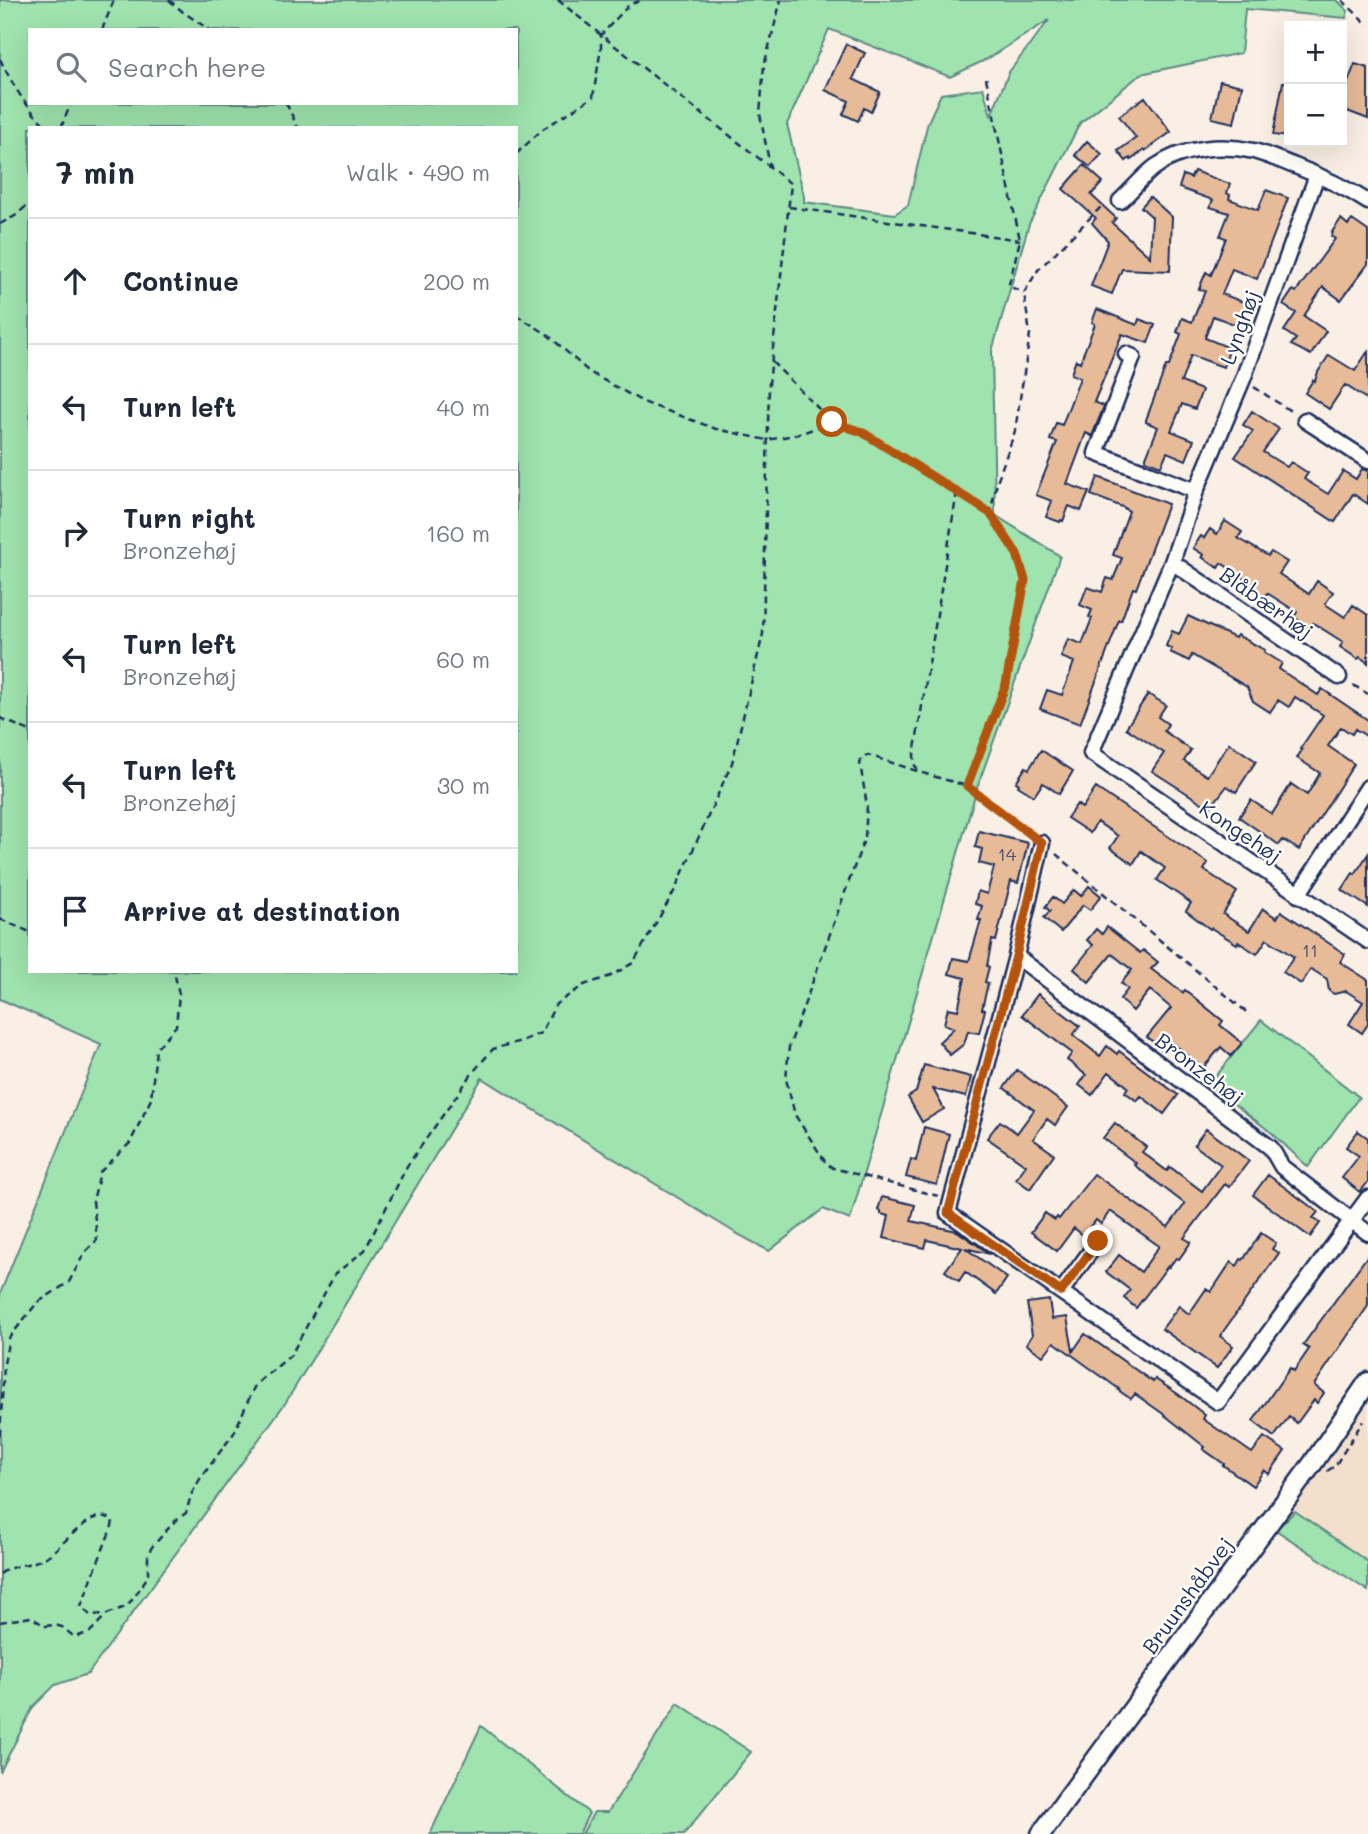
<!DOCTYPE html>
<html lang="en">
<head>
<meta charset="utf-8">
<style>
  :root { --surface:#fff; --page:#f2f2f3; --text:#1f2937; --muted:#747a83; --line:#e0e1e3 }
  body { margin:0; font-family:Mali,sans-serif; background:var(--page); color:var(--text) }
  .controls { position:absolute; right:21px; top:21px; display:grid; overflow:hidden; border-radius:0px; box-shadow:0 7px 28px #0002 }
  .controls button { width:63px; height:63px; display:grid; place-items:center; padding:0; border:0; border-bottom:2px solid var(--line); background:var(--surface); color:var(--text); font:35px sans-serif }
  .stop { position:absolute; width:21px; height:21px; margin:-16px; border:5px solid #b45309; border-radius:50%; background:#fff }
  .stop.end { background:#b45309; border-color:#fff; box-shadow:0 2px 7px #0008 }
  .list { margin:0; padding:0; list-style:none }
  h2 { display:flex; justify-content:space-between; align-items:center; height:91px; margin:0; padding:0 28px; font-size:30px }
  h2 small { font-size:23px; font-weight:400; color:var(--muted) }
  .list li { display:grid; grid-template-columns:46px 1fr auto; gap:21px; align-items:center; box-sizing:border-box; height:126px; padding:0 28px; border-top:2px solid var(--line) }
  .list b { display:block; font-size:26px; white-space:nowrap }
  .list p { margin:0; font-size:23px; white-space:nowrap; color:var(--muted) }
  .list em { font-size:23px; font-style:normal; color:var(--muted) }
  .icon { flex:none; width:38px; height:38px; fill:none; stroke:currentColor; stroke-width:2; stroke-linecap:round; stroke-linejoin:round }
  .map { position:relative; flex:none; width:1368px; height:1834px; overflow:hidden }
  .search { position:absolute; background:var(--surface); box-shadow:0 7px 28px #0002; left:28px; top:28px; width:490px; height:77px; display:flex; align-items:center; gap:18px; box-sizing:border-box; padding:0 24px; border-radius:0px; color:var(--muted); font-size:26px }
  .panel { position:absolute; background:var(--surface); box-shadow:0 7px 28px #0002; left:28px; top:126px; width:490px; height:847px; border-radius:0px }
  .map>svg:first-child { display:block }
</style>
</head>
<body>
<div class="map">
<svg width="1368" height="1834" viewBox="0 0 1368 1834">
  <rect width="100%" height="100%" fill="#f9efe4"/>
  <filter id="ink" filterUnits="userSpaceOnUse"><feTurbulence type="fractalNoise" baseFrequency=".0143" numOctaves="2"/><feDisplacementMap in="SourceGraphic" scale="14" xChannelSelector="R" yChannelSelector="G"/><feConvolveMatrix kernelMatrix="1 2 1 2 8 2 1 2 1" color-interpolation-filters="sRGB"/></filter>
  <g filter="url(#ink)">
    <!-- built -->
    <path fill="#f4dfcd" d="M1368 1404V1591L1276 1530Z"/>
    <!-- green -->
    <path fill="#9fe3ae" stroke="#5d8986" stroke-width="2" fill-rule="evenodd" d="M0 0H1337L1348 11 1346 18 1245 9 1241 53 1141 74 1080 123 1029 224 992 351 995 515 1060 556 978 785 850 1220 823 1209 769 1251 734 1232 482 1078 286 1402 88 1674 55 1685 33 1707 0 1772V1294L101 1044 0 999ZM1049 20 1009 72 991 115 983 88 941 94 928 122 908 205 895 214 804 202V196L787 124 829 29 950 77 987 59ZM30 30H516V103H30ZM30 128H516V971H30Z
      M1261 1020 1359 1097 1308 1167 1272 1133 1209 1085Z
      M1295 1511 1368 1562V1591L1276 1530Z
      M678 1703 751 1752 684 1834H582L594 1812H608Z
      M481 1726 589 1813 579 1834H430Z"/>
    <!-- building -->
    <path fill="#e8bb98" stroke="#1b2f5e" stroke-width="2" d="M846 44 865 53 853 79 880 92 871 112 864 108 858 121 843 114 849 101 825 90Z
      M1355 64 1368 68V119L1342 109V98Z
      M1220 81 1242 86 1234 123 1212 118Z
      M1283 82H1289V137L1273 135Z
      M1145 97 1171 132 1145 151 1144 150 1131 160 1130 158 1126 161 1118 151 1136 138 1119 116Z
      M1087 141 1102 154 1090 167 1075 155Z
      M1084 165 1103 182 1091 195 1116 218 1112 223 1150 257 1152 217 1141 207 1150 197 1172 217 1170 271 1122 269 1112 294 1091 286 1108 241 1092 223 1096 218 1063 189Z
      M1194 171 1230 184 1227 193 1230 195 1229 199 1258 210 1266 190 1288 198 1257 279 1232 269 1222 294 1248 304 1239 326 1213 316 1205 338 1230 348 1223 367 1191 355 1181 382 1202 390 1195 409 1182 404 1171 431 1194 440 1186 460 1167 452 1161 466 1145 460 1158 427 1146 422V420L1166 366H1169L1181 334 1177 332 1182 318 1192 322 1205 291 1199 289 1206 272 1211 275 1226 238 1220 236 1229 213 1210 207 1213 200 1179 188 1183 175 1191 178Z
      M1341 219 1348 225 1352 220 1368 231V264L1341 300 1323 287 1304 316 1326 331 1311 355 1291 345 1296 339 1284 331 1296 313 1283 305 1293 290 1296 292 1335 239 1331 236 1333 233 1332 232Z
      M1097 309 1137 325 1139 319 1155 325 1148 343 1122 334 1094 402 1104 406 1092 436 1086 433 1067 484 1089 492 1081 511 1069 506 1063 521 1061 520 1060 522 1046 517 1052 501 1036 495 1057 442 1050 440 1056 423 1062 425 1080 378 1071 374 1076 360 1080 362 1095 324 1092 322Z
      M1368 351V400L1345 385 1329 409 1305 393 1313 380 1315 381 1318 372 1329 355 1355 371Z
      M1252 411 1279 429 1263 452 1287 467 1291 462 1308 473 1304 479 1328 494 1343 471 1356 479 1362 469 1368 471V504L1353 494 1335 522 1235 457 1253 431 1243 425Z
      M1098 477 1168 504 1136 589 1133 588 1121 621 1119 620 1080 724 1040 709 1047 690 1062 695 1074 662 1061 657 1068 639 1082 644 1092 618 1089 617 1092 610 1080 605 1087 587 1102 592 1107 578 1113 580 1122 558 1113 555 1129 511 1125 509V508L1091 495Z
      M1225 521 1242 532 1238 538 1268 556 1271 552 1287 562 1279 574 1309 594 1317 581 1333 592 1325 604 1345 617 1353 605 1368 615V663L1360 657 1358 659 1340 647 1343 642 1313 623 1310 628 1294 617 1297 612 1267 593 1264 597 1248 586 1249 584 1242 579 1243 577 1221 563 1218 568 1202 557 1204 555 1193 548 1201 536 1204 538 1210 529 1217 534Z
      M1188 616 1235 638 1237 635 1265 650 1264 652 1282 663 1279 669 1318 695 1322 689 1368 720V737L1355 729 1352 734 1341 727 1328 746 1354 764 1299 850 1283 840 1279 845 1239 817 1251 800 1272 814 1291 784 1307 795 1320 773 1297 758 1302 750 1300 749 1323 715 1295 697 1289 707 1278 700 1270 712 1253 701 1247 687 1192 655 1189 661 1170 652 1172 649 1166 646 1172 631 1179 634Z
      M1148 694 1166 705 1158 717 1168 724 1164 731 1191 750 1184 761 1207 776 1229 743 1256 761 1236 792 1227 786 1210 808 1152 771 1164 753 1126 728Z
      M1041 750 1073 771 1059 794 1043 783 1034 796 1018 786 1019 784 1016 782 1026 767 1029 769Z
      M1096 788 1208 863 1204 870 1237 892 1223 914 1249 931 1263 909 1277 918 1281 911 1345 954 1340 962 1368 980V1024L1362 1033 1349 1024 1363 1002 1346 991 1334 994 1329 991 1327 979 1311 969 1301 984 1283 972 1294 957 1267 939 1257 954 1238 942 1237 944 1211 928 1210 929 1186 911 1191 903 1157 880 1165 868 1141 851 1133 864 1110 848 1118 836 1097 822 1090 833 1067 818 1077 804 1082 808Z
      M979 831 1028 843 1018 883 1011 881 996 941 992 940 987 966 989 967 985 982 988 983 982 1009 985 1010 979 1033 968 1031 964 1044 950 1055 939 1042 954 1028 944 1024 948 1008 958 1010 965 978 949 974 953 958 969 961 981 920H978L982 906 975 904 978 891 987 894 994 867 979 863 982 849 975 847Z
      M1368 854V907L1342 890 1353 873 1355 874Z
      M1089 886 1101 896 1090 910 1083 905 1061 932 1044 918 1050 911 1045 907 1053 897 1062 904 1074 890 1081 896Z
      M1107 927 1140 953 1143 950 1158 962 1151 969 1183 993 1185 990 1223 1021 1220 1025 1242 1043 1231 1056 1221 1047 1203 1068 1170 1041 1163 1050 1147 1037 1171 1008 1150 990 1133 1011 1120 999 1128 989 1121 983 1132 970 1112 954 1089 982 1074 969 1093 945 1087 940 1096 929 1102 934Z
      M1038 994 1080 1026 1073 1035 1100 1056 1107 1046 1117 1054 1119 1051 1178 1095 1164 1114 1141 1096 1137 1101 1125 1092 1128 1087 1109 1072 1092 1095 1079 1085 1086 1075 1067 1060 1072 1053 1022 1015Z
      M924 1065 971 1077 966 1097 933 1089 944 1109 922 1122 908 1097 916 1092Z
      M1017 1070 1068 1107 1055 1125 1047 1119 1033 1139 1054 1154 1030 1189 1016 1179 1026 1165 987 1138 1000 1121 1017 1133 1034 1110 1004 1088Z
      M1115 1123 1146 1147 1142 1152 1167 1171 1170 1167 1202 1191 1221 1165 1194 1145 1206 1129 1249 1161 1229 1187 1225 1184 1184 1238 1191 1242 1179 1259 1176 1258 1169 1267 1168 1266 1136 1308 1124 1298 1130 1290 1106 1272 1119 1255 1141 1272 1159 1246 1110 1211 1101 1224 1096 1220 1084 1236 1074 1228 1057 1251 1031 1232 1045 1213 1055 1220 1057 1217 1059 1219 1094 1174 1168 1227 1185 1204 1134 1165 1136 1163 1103 1138Z
      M924 1127 949 1134 937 1185 906 1177 911 1159 916 1161Z
      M1358 1131 1368 1138V1182L1360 1192 1342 1178 1359 1156 1346 1147Z
      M1268 1175 1318 1212 1313 1218 1320 1223 1310 1237 1253 1195Z
      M882 1197 915 1205 911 1221 957 1231 990 1254 965 1248 1007 1278 996 1294 965 1272 959 1281 945 1271 962 1248 927 1240 925 1248 884 1238 889 1216 881 1214V1211L878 1210Z
      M1261 1233 1276 1243 1272 1249 1279 1253 1220 1336 1233 1346 1217 1368 1162 1329 1179 1306 1189 1314 1206 1289 1211 1292 1231 1262 1237 1266 1241 1259 1243 1260Z
      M1368 1255V1306L1314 1385 1324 1393 1317 1403 1314 1400 1297 1423 1289 1417 1274 1437 1253 1421 1290 1368 1294 1371 1309 1349 1303 1345Z
      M1049 1300 1052 1319 1067 1317 1073 1351 1085 1334 1153 1382 1155 1379 1178 1394 1205 1415 1203 1419 1252 1453 1264 1437 1285 1451 1269 1474 1264 1470 1253 1486 1223 1465 1224 1464 1203 1449 1205 1447 1162 1413 1135 1394 1131 1399 1118 1390 1119 1389 1054 1342 1043 1356 1026 1344 1032 1335 1027 1303Z"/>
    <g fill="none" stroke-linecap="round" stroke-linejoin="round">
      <!-- minor casing -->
      <g stroke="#1b2f5e" stroke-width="19">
        <path id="minor" d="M1317 175 1243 379 1196 491 1172 562 1091 753 1368 941
          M1120 201C1132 190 1143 176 1155 167 1183 147 1222 144 1254 151 1268 155 1282 161 1295 166 1321 176 1345 187 1368 202
          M1126 354 1133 357 1096 453 1196 491
          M1305 420 1368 461
          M1172 562 1339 677
          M1042 843 1016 956 948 1213 1218 1402 1368 1198
          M1298 895 1368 787
          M1016 956 1271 1148 1282 1167 1368 1233
          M1061 1292 1098 1241"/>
      </g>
      <!-- tertiary casing -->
      <g stroke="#1b2f5e" stroke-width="23">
        <path id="tertiary" d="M1041 1834 1313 1463 1368 1382"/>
      </g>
      <!-- path -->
      <path stroke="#1b2f5e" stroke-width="2.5" stroke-dasharray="7 5" stroke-linecap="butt" d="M169 0 183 12 210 30
        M558 0 601 35 770 167
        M1342 0 1368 25
        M102 30 114 0
        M0 59C12 84 27 109 48 128
        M986 78 1020 240 1009 284 1011 287 1024 293
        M286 103 298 128
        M61 128 71 103
        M516 154 543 129 593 97 601 48V35L629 5 642 0
        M789 207 1020 240
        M0 224 15 216 30 203
        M516 315 547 334 589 372 643 402 716 429 767 440 799 434 832 422 862 432 990 513
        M772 362 831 421
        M1254 387 1292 412
        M957 492 914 755V764L919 772 967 786 1006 684 1025 580 1017 554 990 513 998 479 1015 431 1030 334 1024 293 1038 270 1104 204
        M1353 685 1368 694
        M0 718 30 731
        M917 771 868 755 862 757 860 763 867 806 865 837 789 1047 786 1079 795 1115 826 1163 833 1168 938 1196
        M967 786 1031 835
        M1056 854 1250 1015
        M0 919 30 932
        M0 1435 4 1364 9 1338 37 1303 69 1282 85 1252 97 1240 93 1201 100 1172 130 1143 151 1099 156 1049 176 1026 179 994 174 971
        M1327 1471 1335 1466 1363 1421
        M0 1574C14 1563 32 1566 46 1557 62 1548 95 1502 113 1521L112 1526 81 1606 90 1615 107 1614 125 1607 133 1599 148 1576V1554L152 1547 174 1522 186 1513 191 1495 200 1479 234 1433 255 1385 291 1355 335 1274 365 1250 407 1166 474 1071 493 1049 521 1041 541 1033 556 1004 584 985 611 976 633 963 675 890 732 763 763 634 769 384 791 184 770 167 760 114 764 66 781 0
        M0 1622 31 1617 45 1626 55 1625 62 1627 72 1635 79 1636 90 1632 107 1614"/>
      <!-- minor -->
      <use href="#minor" stroke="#fdfcf7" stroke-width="14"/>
      <!-- tertiary -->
      <use href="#tertiary" stroke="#fdfcf7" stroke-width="18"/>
    </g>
  </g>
  <g fill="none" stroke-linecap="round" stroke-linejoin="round" filter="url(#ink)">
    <!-- route -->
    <path stroke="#b45309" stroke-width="9" d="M832 422 862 432 990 513 1017 554 1025 580 1006 684 967 786 1042 843 1016 956 948 1213 1061 1292 1098 1241"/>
  </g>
  <g text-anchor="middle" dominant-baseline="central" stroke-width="5" stroke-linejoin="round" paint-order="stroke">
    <!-- number labels -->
    <g font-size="18" fill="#4e526c">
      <text x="1007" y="854">14</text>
      <text x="1310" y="950">11</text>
    </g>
    <!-- street labels -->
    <g font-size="21" fill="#1b2f5e" stroke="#fdfcf7">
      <text transform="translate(1239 327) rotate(-70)">Lynghøj</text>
      <text transform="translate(1267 602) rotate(35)">Blåbærhøj</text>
      <text transform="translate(1241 831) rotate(34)">Kongehøj</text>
      <text transform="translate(1200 1068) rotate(37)">Bronzehøj</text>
      <text transform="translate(1187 1595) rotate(-54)">Bruunshåbvej</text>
    </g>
  </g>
</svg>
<div class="controls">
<button>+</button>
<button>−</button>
</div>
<div class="stop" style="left:832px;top:422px"></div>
<div class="stop end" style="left:1098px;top:1241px"></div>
<div class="search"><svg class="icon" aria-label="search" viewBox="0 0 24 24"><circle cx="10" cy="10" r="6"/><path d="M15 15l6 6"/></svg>Search here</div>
<section class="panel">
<h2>7 min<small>Walk · 490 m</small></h2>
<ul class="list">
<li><svg class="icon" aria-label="ahead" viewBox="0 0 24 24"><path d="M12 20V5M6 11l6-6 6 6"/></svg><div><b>Continue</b></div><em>200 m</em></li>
<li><svg class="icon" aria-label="left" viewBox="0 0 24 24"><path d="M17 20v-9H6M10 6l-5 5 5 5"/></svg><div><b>Turn left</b></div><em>40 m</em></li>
<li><svg class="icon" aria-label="right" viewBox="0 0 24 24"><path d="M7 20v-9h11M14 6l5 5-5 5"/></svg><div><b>Turn right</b><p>Bronzehøj</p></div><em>160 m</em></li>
<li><svg class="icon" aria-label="left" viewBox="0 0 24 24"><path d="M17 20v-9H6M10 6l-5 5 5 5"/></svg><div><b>Turn left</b><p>Bronzehøj</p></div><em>60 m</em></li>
<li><svg class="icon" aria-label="left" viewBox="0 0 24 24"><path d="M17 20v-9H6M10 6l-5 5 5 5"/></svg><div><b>Turn left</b><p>Bronzehøj</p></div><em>30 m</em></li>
<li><svg class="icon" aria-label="arrive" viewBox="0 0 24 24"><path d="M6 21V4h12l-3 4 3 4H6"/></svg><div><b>Arrive at destination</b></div></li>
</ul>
</section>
</div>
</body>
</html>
